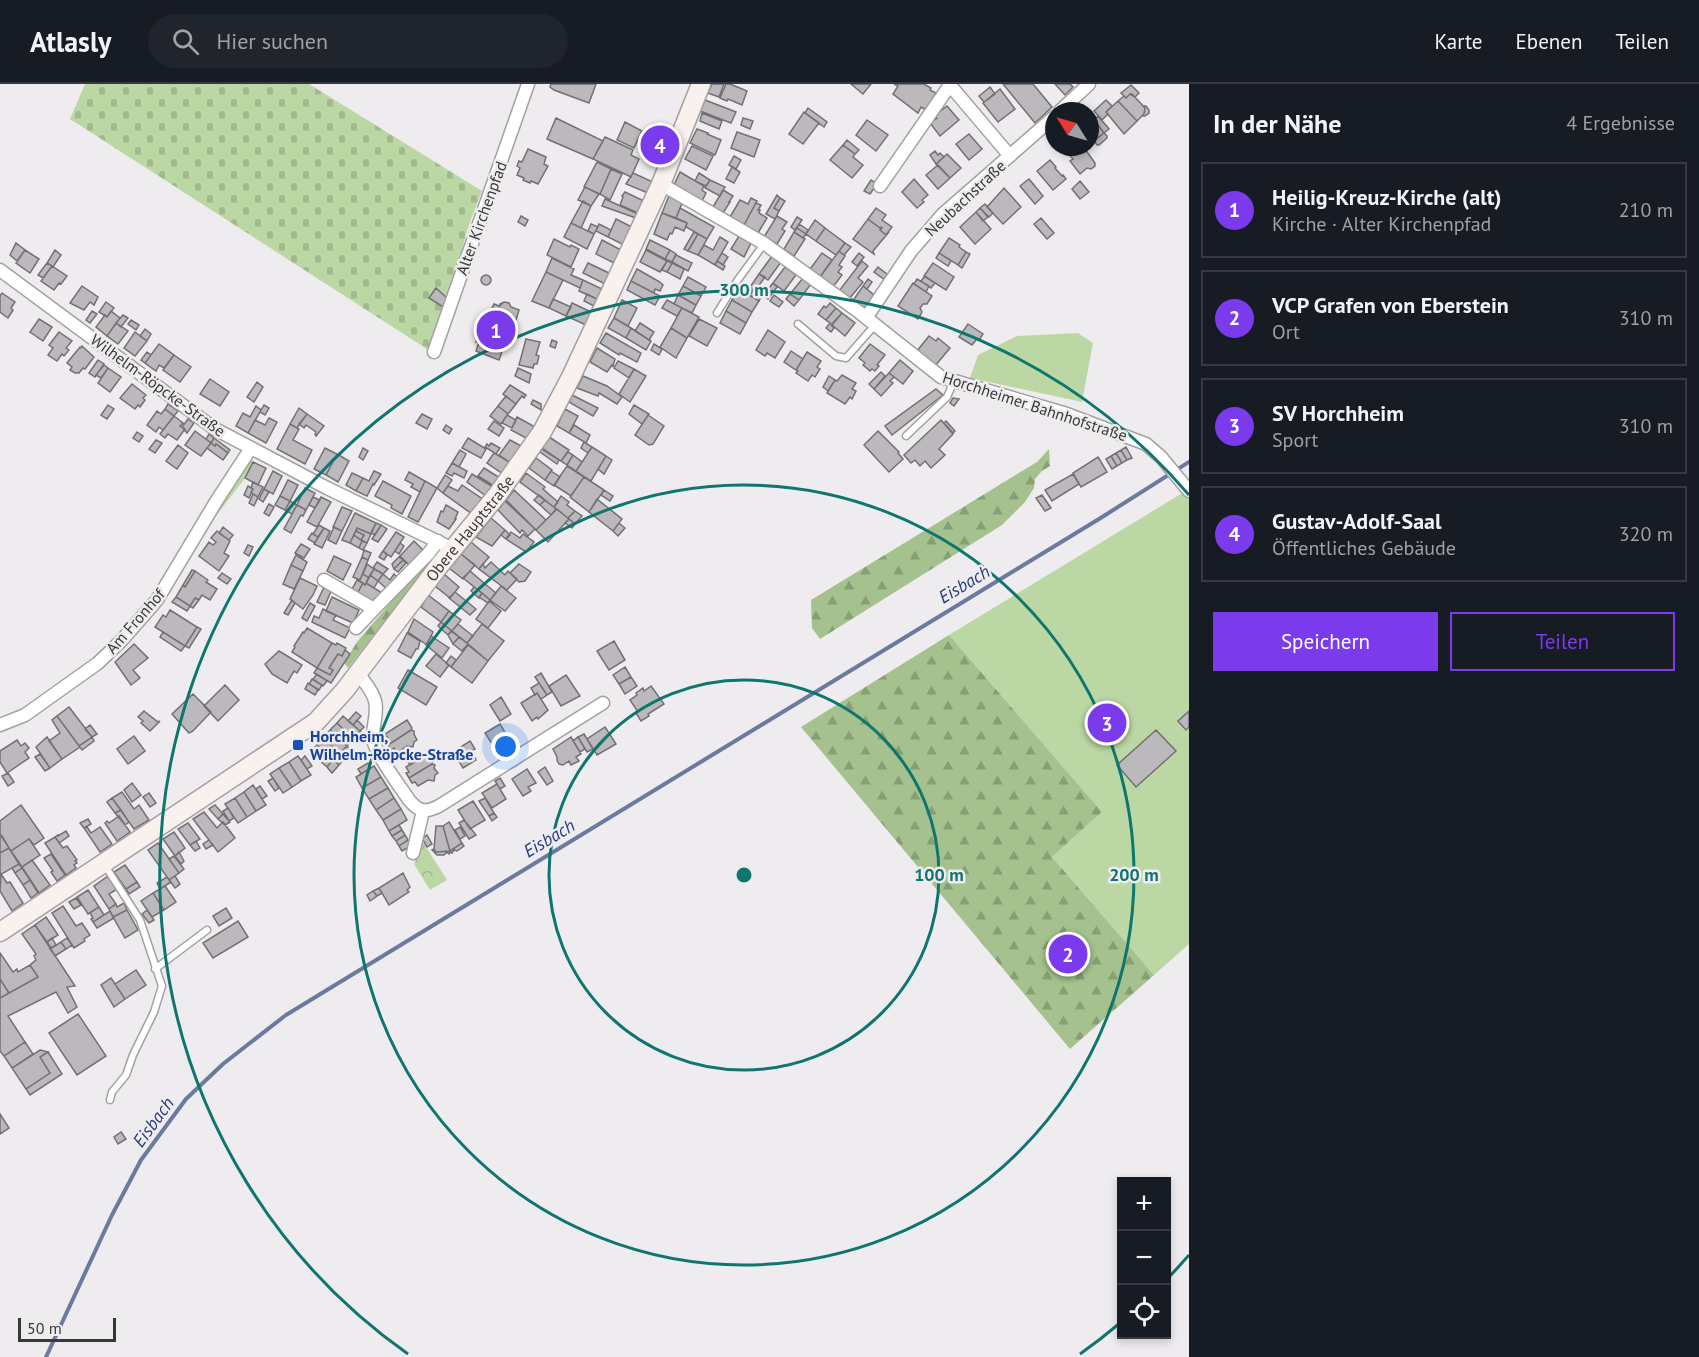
<!DOCTYPE html>
<html lang="de">
<head>
<meta charset="utf-8">
<style>
  :root { --surface:#171b24; --page:#20242c; --text:#f1f3f6; --muted:#9ea1a6; --line:#363941; --accent:#7c3aed }
  body { margin:0; font-family:"PT Sans",sans-serif; background:var(--page); color:var(--text) }
  .controls { position:absolute; right:18px; bottom:18px; display:grid; overflow:hidden; border-radius:0px; box-shadow:0 3px 9px #0003 }
  .controls button { width:54px; height:54px; display:grid; place-items:center; padding:0; border:0; border-bottom:2px solid var(--line); background:var(--surface); color:var(--text); font:30px sans-serif }
  .compass { position:absolute; left:1045px; top:18px; width:54px; height:54px; border-radius:50%; background:var(--surface); box-shadow:0 3px 9px #0003; rotate:307deg }
  .scale { position:absolute; left:18px; bottom:15px; width:98px; box-sizing:border-box; padding-left:6px; border:3px solid #393839; border-top:0; font-size:16px; line-height:21px; white-space:nowrap; color:#393839; -webkit-text-stroke:4px #efecef; paint-order:stroke }
  .you { position:absolute; left:506px; top:663px; width:21px; height:21px; margin:-15px; border:4px solid #fff; border-radius:50%; background:#1a73e8; box-shadow:0 0 0 9px #1a73e833 }
  .badge { display:grid; place-items:center; width:39px; height:39px; border-radius:50%; background:var(--accent); color:#fff; font-size:20px; font-weight:700 }
  .pin { position:absolute; translate:-50% -50%; border:3px solid #fff; box-shadow:0 2px 6px #0006 }
  .list { margin:0; padding:0; list-style:none }
  h2 { display:flex; justify-content:space-between; align-items:center; height:78px; margin:0; padding:0 24px; font-size:26px }
  h2 small { font-size:20px; font-weight:400; color:var(--muted) }
  .list li { display:grid; grid-template-columns:39px 1fr auto; gap:18px; align-items:center; box-sizing:border-box; height:96px; margin:0 12px 12px; padding:0 12px; border:2px solid var(--line); border-radius:0px }
  .list b { display:block; font-size:22px; white-space:nowrap }
  .list p { margin:0; font-size:20px; white-space:nowrap; color:var(--muted) }
  .list em { font-size:20px; font-style:normal; color:var(--muted) }
  .actions { display:flex; gap:12px; padding:18px 24px }
  .actions a { flex:1; padding:14px 0; border:2px solid var(--accent); border-radius:0px; text-align:center; font-size:21px; color:var(--accent) }
  .actions .main { background:var(--accent); color:#fff }
  .icon { flex:none; width:33px; height:33px; fill:none; stroke:currentColor; stroke-width:2; stroke-linecap:round; stroke-linejoin:round }
  .map { position:relative; flex:none; width:1189px; height:1273px; overflow:hidden }
  header { display:flex; align-items:center; gap:36px; box-sizing:border-box; height:84px; padding:0 30px; background:var(--surface); border-bottom:2px solid var(--line) }
  header strong { font-size:28px }
  nav { display:flex; gap:33px; margin-inline-start:auto; font-size:21px }
  .search { width:420px; height:54px; background:var(--page); display:flex; align-items:center; gap:15px; box-sizing:border-box; padding:0 21px; border-radius:33px; color:var(--muted); font-size:22px }
  main { display:flex }
  aside { flex:1; background:var(--surface) }
  .map>svg:first-child { display:block }
</style>
</head>
<body>
<header>
<strong>Atlasly</strong>
<div class="search"><svg class="icon" aria-label="search" viewBox="0 0 24 24"><circle cx="10" cy="10" r="6"/><path d="M15 15l6 6"/></svg>Hier suchen</div>
<nav><a>Karte</a><a>Ebenen</a><a>Teilen</a></nav>
</header>
<main>
<div class="map">
<svg width="1189" height="1273" viewBox="0 0 1189 1273">
  <defs>
    <pattern id="forest-firs" width="22" height="20" patternUnits="userSpaceOnUse" patternTransform="scale(1.5)"><rect width="22" height="20" fill="#a5c28e"/><path d="M5 1l3.5 6h-7zM16 11l3.5 6h-7z" fill="#879f75"/></pattern>
    <pattern id="cemetery-stones" width="16" height="16" patternUnits="userSpaceOnUse" patternTransform="scale(1.5)"><rect width="16" height="16" fill="#bbd7a3"/><path d="M2 7V4a2 2 0 0 1 4 0v3zM10 15v-3a2 2 0 0 1 4 0v3z" fill="#a2b98d"/></pattern>
    <pattern id="park-crowns" width="20" height="18" patternUnits="userSpaceOnUse" patternTransform="scale(1.5)"><rect width="20" height="18" fill="#bbd7a3"/><path d="M2 6a3 3 0 1 1 6 0M12 15a3 3 0 1 1 6 0" fill="none" stroke="#a2b98d"/></pattern>
  </defs>
  <rect width="100%" height="100%" fill="#efecef"/>
  <!-- grass -->
  <path fill="#bbd7a3" d="M1078 249 1093 259 1082 318 970 294 978 271 1017 252Z
    M250 376 253 378 245 394 216 432 215 431 230 404Z
    M1189 405V860L1154 891 1052 773 1102 728 949 551Z"/>
  <!-- forest -->
  <path fill="url(#forest-firs)" d="M1049 365 1050 382 1042 387 1035 395 1034 404 1025 418 1002 441 820 555 812 544 811 516 1037 378Z
    M434 471 432 476 348 584 344 579 357 558 430 472Z
    M949 551 1102 728 1052 773 1154 891 1070 965 801 643Z"/>
  <!-- cemetery -->
  <path fill="url(#cemetery-stones)" d="M85 0H309L482 107 467 146 457 188 430 267 70 35Z"/>
  <!-- park -->
  <path fill="url(#park-crowns)" d="M421 755 447 796 430 806 414 780Z"/>
  <g fill="none" stroke-linecap="round" stroke-linejoin="round">
    <!-- stream -->
    <path stroke="#6b7a9e" stroke-width="4" d="M46 1273 112 1131 141 1076 186 1015 223 980 286 931 1099 435 1189 378"/>
  </g>
  <!-- building -->
  <path fill="#bcb9bc" stroke="#737073" stroke-width="1.5" d="M551 0H596L589 19 554 6 550 3Z
    M712 0H724L719 13 708 9Z
    M726 0H730L747 7 742 21 728 15 727 17 720 14Z
    M851 0H871L863 10Z
    M894 0H924L931 4 930 6 936 9 926 26 921 23 918 29 893 10 898 2Z
    M1003 0H1033L1052 23 1035 39Z
    M1055 0H1070L1073 3 1065 11Z
    M1131 1 1139 9 1135 13 1130 10 1126 14 1121 9Z
    M990 3 995 10 984 18 979 12Z
    M1000 5 1015 25 998 38 983 19Z
    M1130 10H1132L1145 24 1144 30 1137 37 1118 17 1124 12 1126 14Z
    M705 16 736 28 731 39 700 27Z
    M1106 16 1112 22 1106 28 1108 30 1102 36 1094 27Z
    M1118 17 1137 37 1124 50 1106 28Z
    M947 22 959 36 940 52 930 39 937 34 935 31Z
    M1143 22H1146L1149 26V29L1145 32H1142L1144 30 1145 24Z
    M808 24 827 38 824 43 805 29Z
    M804 28 819 39 803 60 789 50Z
    M702 29 722 37 719 45 700 37Z
    M1090 31 1104 49 1094 57 1090 53Z
    M1098 32 1109 45 1104 49 1094 36Z
    M556 34 603 57 593 75 547 55Z
    M743 34 753 37 750 45 741 41Z
    M867 36 888 51 876 67 856 51Z
    M625 38 642 47 634 64 617 56Z
    M697 45 708 49 707 50 721 56 715 71 690 59Z
    M642 47 648 49 646 55 640 53Z
    M737 48 760 56 754 73 731 64Z
    M648 49 654 51 649 65 643 63Z
    M1104 49 1107 52V54L1099 61H1097L1094 57Z
    M969 50 982 65 969 76 956 60Z
    M654 51 670 56 665 71 649 65Z
    M605 53 633 66 631 71 639 75 631 93 593 75Z
    M847 56 859 66 855 70 843 61Z
    M843 61 855 70 853 73 863 81 852 94 830 76Z
    M692 62 713 72 706 86 685 75Z
    M1062 63H1078L1082 67 1085 65 1095 79V82L1091 85 1087 84 1080 90 1070 77 1073 75Z
    M528 65 546 73 544 80 548 82 538 100 531 97 530 99 523 96 524 94 517 91 520 84 517 82 519 77 522 78Z
    M935 67 938 71 940 69 944 73 936 80 930 71Z
    M947 70 961 84 950 94 936 80Z
    M734 72 741 76 736 85 729 81Z
    M1050 76 1056 83 1055 84 1062 92 1063 91 1066 95 1053 106 1037 87Z
    M597 78 611 85 600 110 584 103Z
    M938 81 950 94 938 105 926 91Z
    M732 83 740 88 734 99 726 95Z
    M611 85 622 90 610 116 600 110Z
    M680 88 704 102 702 106 706 109 702 117 674 101Z
    M633 89 653 98 648 109 626 100Z
    M699 89 710 96 706 102 695 97Z
    M914 95 928 111 922 116 924 118 917 124 902 108Z
    M1029 95 1043 112 1035 120 1020 102Z
    M710 96 725 103 720 112 705 104Z
    M871 96 877 100 870 110 864 107Z
    M1080 97 1089 108 1080 115 1072 105Z
    M585 103 599 110 591 122 578 116Z
    M1004 104 1021 123 1003 140 987 123Z
    M723 106 733 112 729 118H730L723 129 713 123Z
    M625 108 644 117 638 129 620 121 623 113 622 112Z
    M777 111 780 114 774 124 779 127 775 135 766 130Z
    M669 112 683 117 676 134 662 129Z
    M751 114 757 117 744 141 730 133 740 116 748 120Z
    M780 114 785 117 779 127 774 124Z
    M605 115 638 130 636 134 602 122Z
    M583 117 591 122 581 144 571 139Z
    M756 119 761 121 758 126H760L759 129 767 134 758 149 744 141Z
    M985 120 993 129 989 133 980 124Z
    M680 124 714 143 707 155 686 143 687 139 676 134Z
    M876 124 886 131 882 136 892 143 886 151 880 146 882 144 881 143 880 144 868 135Z
    M980 124 988 133 983 137 976 128Z
    M976 128 991 145 975 160 960 143Z
    M662 129 687 139 684 147 675 143 672 150 670 149 667 156 654 150Z
    M521 132 528 136 525 142 518 138Z
    M777 132 787 138 782 145 785 147 777 160 764 153Z
    M797 133 802 136 795 146 791 143Z
    M1041 134 1054 149 1047 155 1034 140Z
    M616 135 632 143 624 161 608 153Z
    M868 135 880 144 881 143 882 144 880 146 886 151 889 148 873 167 874 170 853 155Z
    M815 136 825 144 816 157 806 150Z
    M571 139 594 150 587 165 564 153Z
    M591 140 598 143 594 150 588 147Z
    M599 140 611 146 608 153 596 147Z
    M799 140 808 146 806 150 797 144Z
    M797 144 806 150 803 154 794 148Z
    M825 144 845 159 836 171 816 157Z
    M694 148 698 150 688 167 684 165Z
    M794 148 805 155 794 172 784 165Z
    M698 150 707 155 698 171 688 167Z
    M739 152 751 159 744 173 731 165Z
    M720 153 728 158 715 181 698 171 704 161 713 166Z
    M949 154 960 161 959 163 966 168 958 181 939 169Z
    M554 155 570 163 571 161 579 165 571 183 547 171Z
    M602 156 621 166 614 179 596 170Z
    M650 156 670 166 665 175 646 165Z
    M16 159 25 166 17 177 10 171Z
    M845 159 851 163 844 171 839 167Z
    M25 166 39 175 30 189 16 179Z
    M55 166 61 171 53 183 47 179Z
    M646 166 667 177 660 188 640 178Z
    M670 166 676 170 672 178 665 175Z
    M839 167 845 172 839 181 842 183 838 188 842 191 833 203 820 193Z
    M966 168 970 170 962 184 958 181Z
    M722 169 728 173 723 181 717 177Z
    M822 169 832 176 820 193 810 185Z
    M859 169 864 173 857 182 852 178Z
    M939 169 951 177 948 182 936 174Z
    M676 171 692 179 688 187 672 178Z
    M772 172 781 178 768 196 759 190Z
    M552 174 574 185 571 191 583 196 580 204 546 188Z
    M667 177 672 179 667 188 662 186Z
    M717 177 725 182 723 186 715 181Z
    M862 177 868 182 858 194 863 198 849 215 839 207Z
    M47 179 52 182 43 194 38 191Z
    M588 179 609 189 605 200 583 189Z
    M672 179 684 185 680 195 667 188Z
    M933 179 954 193 946 206 924 192Z
    M52 182 67 192 61 200 59 199 54 206 41 197Z
    M785 183 796 191 784 207 773 199Z
    M878 183 888 191 885 196 874 188Z
    M637 185 660 198 663 201 660 207 655 205 654 209 631 197Z
    M546 188 563 196 549 224 532 217Z
    M759 190 765 193 755 207 750 203Z
    M481 196a5 5 0 1 1 10 0a5 5 0 1 1-10 0Z
    M925 192 935 199 931 204 921 197Z
    M688 193 706 203 701 212 683 202Z
    M803 194 811 200 799 216 790 210Z
    M868 195 872 198 867 205 863 202Z
    M917 195 929 202 926 208 914 200Z
    M583 196 602 205 597 215 579 207Z
    M631 197 660 212 655 221 627 206Z
    M773 199 777 203 768 215 763 212Z
    M913 199 932 212 927 220H923L920 224 922 228 918 235 898 222Z
    M82 202 98 213 94 221 90 218 84 226 70 219Z
    M683 202 701 212 696 221 678 211Z
    M863 202 874 211 863 226 852 218Z
    M436 204 448 215 443 223 429 214Z
    M739 205 759 217 752 228 732 216Z
    M753 206 762 211 759 217 750 211Z
    M2 209 15 218 11 224 13 226 8 234 0 228V212Z
    M587 210 597 215 594 222 584 217Z
    M790 210 799 216 794 222 786 215Z
    M678 211 696 221 692 229 674 220Z
    M774 211 783 218 779 223 770 217Z
    M553 215 571 223 566 232 549 224Z
    M622 216 637 224 628 242 614 234Z
    M667 216 682 224 677 232 662 224Z
    M732 216 752 228 746 239 726 227Z
    M106 218 114 224 107 233 99 228Z
    M504 218 509 219 511 223 519 226 516 236 513 235 499 276 476 267 479 258H476L477 255 479 256 481 251H479L480 248 482 249 484 244 481 243 482 241H485L486 237 484 236 485 233 487 234 490 226 498 230 500 220Z
    M504 218 509 219 511 223 519 226 516 236 513 235 499 276 476 267 479 258H476L477 255 479 256 481 251H479L480 248 482 249 484 244 481 243 482 241H485L486 237 484 236 485 233 487 234 494 220 499 222Z
    M572 219 591 228 586 241 566 232Z
    M830 219 836 224 826 236 818 230 824 222 826 224Z
    M682 224 699 233 687 254 671 244Z
    M836 224 842 229 831 241 834 244 831 248 826 244 830 239 826 236Z
    M92 227 97 230 90 239 86 236Z
    M111 227 120 234 107 252 96 243 105 231 107 233Z
    M726 227 746 239 740 250 720 239Z
    M842 229 855 239 845 252 832 241Z
    M123 231 128 234 121 243 116 239Z
    M614 234 631 244 626 254 608 244Z
    M39 235 52 243 43 257 30 248Z
    M699 235 717 244 707 262 689 252Z
    M131 236 139 241 136 246 128 240Z
    M116 239 128 247 118 260 107 252Z
    M640 239 654 248 649 256 635 247Z
    M968 240 983 250 979 256 977 255 972 261 959 253Z
    M631 244 651 257 646 266 626 254Z
    M671 244 687 254 676 274 660 263Z
    M145 245 151 250 147 257 140 252Z
    M768 246 785 258 775 274 767 269 765 272 756 266Z
    M59 248 72 257 66 264 69 266 64 272 62 270 57 277 48 271 53 264 49 261Z
    M135 248 147 257 135 272 124 264Z
    M606 249 641 269 637 278 620 269 619 271 600 259Z
    M929 252 936 257 938 254 950 264 935 282 917 267Z
    M526 255 540 258 536 271 539 272 537 280H534L533 284 519 281Z
    M552 256 557 258 555 264 550 262Z
    M159 260 174 271 164 284 159 281 156 287 145 279Z
    M654 260 662 265 659 271 651 266Z
    M870 260 885 271 877 281 879 282 875 287 872 285 870 287 863 281 865 279 859 274Z
    M82 262 94 273 85 285 83 284 79 289H75L70 286 72 283 67 279 80 263 81 264Z
    M597 264 615 275 613 282 612 281 607 288 590 278Z
    M791 267 803 275 796 286 784 278Z
    M147 268 151 271 145 279 141 276Z
    M807 268 821 277 817 283 820 285 815 293 812 291 808 297 796 289 798 287 796 286Z
    M174 271 191 283 180 298 163 286Z
    M98 276 104 280 95 293 89 289Z
    M900 276 913 287 903 300 889 289Z
    M618 277 634 285 629 294 614 284Z
    M104 281 108 284 101 294 96 291Z
    M108 284 121 293 110 308 98 299Z
    M518 284 531 290 529 299 515 292Z
    M634 285 646 292 630 318 619 310Z
    M881 288 885 292 874 305 869 300Z
    M889 289 894 293 890 297 893 299 881 312 874 305Z
    M842 291 856 299 852 305 856 307 852 315 850 313 845 320 827 309 835 296 837 297Z
    M583 292 607 302 622 313 617 320 599 309 598 312 577 304Z
    M829 292 835 296 828 307 823 303Z
    M210 295 229 308 220 322 200 310Z
    M257 298 263 303 254 318 247 313Z
    M132 300 146 311 143 314 145 316 140 323 138 321 135 325 120 314Z
    M510 301 526 311 524 314 522 312 516 320 503 310Z
    M936 305 943 311 892 351 885 342Z
    M572 311 598 324 593 332 569 318Z
    M506 312 516 320 508 330 498 322Z
    M953 314 959 315 954 322 950 319Z
    M533 316 541 320V326L531 320Z
    M168 320 178 327 174 332 165 325Z
    M108 321 114 325 107 335 101 331Z
    M264 321 269 324 265 331 260 328Z
    M634 321 649 330 642 340 629 330Z
    M256 322 261 326 248 349 236 342 243 329 250 333Z
    M498 322 508 330 501 340 490 332Z
    M299 324 307 330 297 344 290 340Z
    M165 325 174 332 163 346 159 343 156 348 147 341 157 327 161 330Z
    M565 325 578 332 569 349 557 342Z
    M307 330 324 342 316 352 315 350 316 348 306 341 304 344 299 340Z
    M422 330 432 335 427 345 416 339Z
    M507 331 516 336 512 344 502 339Z
    M648 331 664 342 653 360 649 361 635 351Z
    M174 332 183 339 180 342 185 345 177 356 168 350 165 354 160 350Z
    M517 333 535 343 528 355 511 346Z
    M269 334 277 338 266 359 248 349 255 336 265 341Z
    M188 335 194 339 187 349 182 343Z
    M941 336 953 350 939 365 945 371 931 384 925 377 920 382 915 376 911 379 904 371Z
    M494 337 504 344 499 352 488 345Z
    M946 337 955 347 953 349 944 339Z
    M290 340 299 345 293 356 312 366 305 380 277 365Z
    M446 341 452 345 449 350 443 346Z
    M574 341 590 351 586 359 569 349Z
    M195 347 211 359 201 372 185 361Z
    M878 347 899 368 898 369 903 375 889 388 864 361Z
    M137 348 143 352 139 358 133 354Z
    M209 350 214 354 211 359 206 355Z
    M549 353 569 366 561 377 542 364Z
    M214 354 230 366 228 369 216 360 215 362 211 359Z
    M468 354 486 365 481 374 462 364Z
    M156 356 162 359 155 369 149 365Z
    M510 356 523 363 511 379 499 371Z
    M584 358 592 363 588 369 581 364Z
    M211 359 215 362 216 360 228 369 223 376 207 364Z
    M491 359 500 364 496 370 485 363 487 360 489 362Z
    M178 361 188 369 177 385 166 377Z
    M592 363 606 372 591 397 576 387Z
    M1126 363 1132 374 1127 376 1121 366Z
    M325 364 337 370 326 391 314 385Z
    M363 364 368 367 363 376 359 373Z
    M542 365 559 376 557 380 540 368Z
    M460 366 466 370 459 383 452 379Z
    M1121 366 1127 376 1122 379 1116 369Z
    M568 368 573 371 567 381 561 377Z
    M494 369 511 379 503 390 487 379Z
    M1116 369 1122 379 1117 382 1111 372Z
    M337 370 349 377 338 398 326 391Z
    M573 371 582 378 576 387 567 381Z
    M606 372 612 376 604 390 598 385Z
    M1111 372 1117 382 1112 385 1106 375Z
    M1098 373 1107 388 1081 403 1073 389Z
    M536 374 552 386 545 396 529 384Z
    M253 378 266 384 258 401 245 394Z
    M452 379 467 387 464 394 454 389 452 392 446 389Z
    M567 382 584 393 571 412 554 401Z
    M484 384 500 394 494 402 478 392Z
    M273 387 282 392 273 410 264 405Z
    M374 387 381 390 374 401 373 400 367 412 356 407 363 394 369 397Z
    M551 387 560 393 554 402 545 396Z
    M409 388 425 397 420 408 411 403 413 400 405 396Z
    M352 389 363 394 356 407 346 401Z
    M526 389 545 403 543 405 558 418 554 423 520 398Z
    M472 390 493 403 486 412 467 398Z
    M1073 390 1079 400 1052 417 1045 406Z
    M445 391 452 396 443 409 437 404Z
    M584 393 604 406 589 428 570 413Z
    M288 396 298 401 290 417 280 412Z
    M383 397 411 412 402 430 391 424 392 421 375 412Z
    M425 397 437 404 418 438 408 433Z
    M253 398 263 403 258 413 251 409 253 405 251 404Z
    M462 401 484 416 472 430 443 409 448 402 458 407Z
    M248 402 253 405 249 414 244 411Z
    M305 404 315 409 306 426 297 421Z
    M264 405 269 408 263 418 259 415Z
    M514 406 546 436 536 446 506 416Z
    M604 406 613 412 610 417 601 411Z
    M253 410 258 413 254 422 249 419Z
    M539 411 545 416 540 421 534 416Z
    M1042 411 1051 424 1045 427 1036 414Z
    M280 412 290 417 285 426 275 421Z
    M561 412 569 418 567 421 575 427 568 434 554 423Z
    M313 413 320 416 315 424 309 421Z
    M321 413 331 418 317 443 307 438Z
    M597 415 622 435 613 447 589 428Z
    M545 416 556 425 551 431 540 421Z
    M290 417 297 421 292 430 285 426Z
    M505 417 535 445 528 452 522 446 520 449 498 426Z
    M269 420 274 423 269 432 264 429Z
    M297 421 306 426 303 432 301 431 291 449 284 445Z
    M446 421 458 428 455 435H456L449 445 437 438 441 427 443 428Z
    M342 423 352 427 342 447 333 443Z
    M557 425 569 435 548 458 536 446Z
    M575 427 582 432 575 440 568 434Z
    M355 429 376 439 371 450 357 444 350 459 342 456Z
    M491 434 505 446 492 462 476 453Z
    M569 435 575 440 572 444 565 439Z
    M376 439 381 441 375 451 371 449Z
    M619 439 625 444 618 452 613 447Z
    M319 441 324 444 318 453 313 450Z
    M381 441 387 445 378 458 372 455Z
    M223 443 233 451 229 456 219 449Z
    M334 443 342 447 336 460 328 456Z
    M324 444 330 447 322 464 314 460Z
    M357 444 371 450 367 459 361 456 364 451 356 447Z
    M505 446 510 451 506 455 501 451Z
    M217 447 230 457 224 469 229 472 219 487 199 472 209 458 213 461 216 458 211 454Z
    M356 447 364 451 361 456 354 451Z
    M396 448 404 453 391 473 383 467Z
    M511 448 520 454 523 450 534 458 526 468 506 455Z
    M312 449 318 453 315 459 308 455Z
    M354 451 362 457 359 464 350 459Z
    M362 457 367 459 363 466 359 464Z
    M414 457 425 468 411 483 400 472Z
    M471 458 489 473 479 485 461 470Z
    M400 459 404 462 399 470 395 467Z
    M301 460 310 465 304 474 295 469Z
    M248 461 253 463 249 472 244 469Z
    M364 466 371 469 368 476 362 473Z
    M383 467 387 471 384 476 379 473Z
    M461 470 475 481 463 495 449 484Z
    M296 471 307 478 303 487 291 481Z
    M334 472 351 480 343 496 327 487Z
    M362 473 368 476 360 496 353 493Z
    M399 473 403 476 394 485 392 480Z
    M403 476 406 479 398 488 394 485Z
    M377 478 388 485 383 490 373 484Z
    M491 478 505 491 508 487 517 495 507 506 479 485 483 480 485 484Z
    M367 480 374 485 369 494 363 490Z
    M519 480 531 488 525 497 519 498 510 489Z
    M291 481 303 487 294 505 283 500Z
    M374 485 383 490 378 497 370 491Z
    M192 486 195 487 185 503 183 501Z
    M195 487 208 496 206 498 217 505 210 516 202 511 199 516 195 514 190 522 176 513 183 501 185 503Z
    M470 487 484 499 478 506 463 494Z
    M222 489 231 495 227 500 218 494Z
    M363 490 369 494 365 501 359 497Z
    M383 490 390 496 394 490 399 495 388 506 378 497Z
    M444 490 459 503 450 514 435 502Z
    M370 491 378 497 374 504 366 499Z
    M300 494 317 502 313 511 303 525 290 515Z
    M357 496 363 499 357 510 351 507Z
    M363 499 365 501 366 499 384 510 374 519 357 510Z
    M484 499 496 509 490 516 478 506Z
    M325 501 332 505 325 521 317 518Z
    M501 502 516 514 505 527 490 516Z
    M474 503 482 509 479 514 471 507Z
    M455 508 476 525 470 531 449 514Z
    M482 509 490 516 488 519 479 513Z
    M428 511 449 527 441 538 421 523Z
    M176 513 190 522 187 527 172 518Z
    M332 513 359 526 353 539 326 527Z
    M195 514 199 516 193 524 190 522Z
    M292 516 295 519 288 531 284 529Z
    M489 517 501 527 488 544 476 535Z
    M310 519 315 522 307 537 302 534Z
    M323 525 336 531 333 536 350 544 345 554 312 538 314 532 319 534Z
    M170 526 197 543 185 562 155 543 163 531 166 533Z
    M449 527 461 536 452 547 441 538Z
    M414 535 433 548 427 561 408 548Z
    M441 538 452 547 448 551 438 542Z
    M458 540 473 552 467 559 452 547Z
    M482 540 504 557 488 577 467 559Z
    M197 543 201 545 189 564 185 562Z
    M307 544 332 559 317 584 292 568 295 563 294 562 303 548 304 549Z
    M451 547 459 553 453 560 448 551Z
    M163 548 185 562 181 567 160 553Z
    M407 549 420 557 418 565H416L411 574 398 567Z
    M431 552 449 564 442 574 426 561Z
    M459 553 468 560 462 567 453 560Z
    M614 557 625 576 609 586 597 567Z
    M332 559 336 561 337 559 346 564 342 572 338 570 329 584 333 586 330 591 317 584Z
    M134 560 148 574 133 586 140 594 131 601 115 578Z
    M468 561 488 577 472 599 451 583Z
    M345 566 350 570 331 599 314 589 317 584 330 591 333 586 329 584 338 570 342 572Z
    M279 567 302 581 297 589 294 587 287 599 272 590 265 580Z
    M436 570 449 581 440 593 426 582Z
    M451 572 456 576 451 583 446 579Z
    M625 583 631 593 619 600 613 591Z
    M408 586 437 603 426 621 398 604Z
    M541 589 552 608 547 611 535 593Z
    M317 590 327 597 323 602 313 595Z
    M566 591 580 612 561 622 549 602Z
    M631 593 637 602 625 610 619 600Z
    M312 595 322 601 319 606 309 600Z
    M308 599 318 606 315 611 305 605Z
    M539 599 547 611 541 615 537 609 535 611 531 604Z
    M225 601 239 616 218 637 204 622Z
    M651 602 664 620 648 630 649 632 641 637 636 629 638 628 630 616 637 611 636 609 643 604 644 607Z
    M537 609 548 626 538 635 537 633 532 637 521 619Z
    M193 610 211 628 193 647 189 649 172 630Z
    M501 613 511 630 500 637 490 621Z
    M69 623 92 653 79 662 57 632Z
    M144 627 158 638 160 637 150 647 141 639 143 637 138 633Z
    M1189 627V643L1186 646 1178 637Z
    M356 628 361 632 353 641 348 637Z
    M57 632 80 663 62 675 49 657 60 649 52 636Z
    M343 632 360 647 353 655 337 639Z
    M357 636 364 643 360 647 353 641Z
    M407 636 412 644 411 646 388 661 385 656 388 654 385 650Z
    M337 639 353 655 347 662 330 646Z
    M500 640 510 657 496 666 485 649Z
    M90 641 97 650 92 653 85 645Z
    M605 643 616 660 597 671 587 655Z
    M330 646 347 662 340 669 323 654Z
    M411 646 414 647V650L417 656 414 658 413 663 407 662 397 669 394 664 391 666 388 661Z
    M1156 646 1176 667 1136 703 1117 681Z
    M360 647 365 652 358 659 353 655Z
    M584 650 593 665 587 668 578 653Z
    M134 652 145 667 128 680 117 665Z
    M47 653 62 675 50 684 36 663Z
    M92 653 94 657 82 666 79 662Z
    M571 653 581 670 576 673 579 677 571 681 569 677 563 681 559 680 557 676V673L553 665Z
    M578 653 585 665 580 668 573 657Z
    M323 654 340 669 333 676 317 661Z
    M17 656 21 662 25 659 29 664 25 668 29 674 7 689 0 678V667Z
    M470 657 475 665 471 667 476 676 463 684 453 668Z
    M317 661 333 676 327 683 310 668Z
    M347 662 351 666 345 673 340 669Z
    M340 669 345 674 339 681 333 676Z
    M418 669 421 674 410 681 407 676Z
    M428 669 433 677 432 680 409 694 406 689 409 688 406 683Z
    M40 670 50 684 45 687 35 673Z
    M298 672 311 691 301 697 289 678Z
    M305 672 312 682 307 685 301 676Z
    M333 676 339 681 332 689 327 683Z
    M289 678 301 697 292 703 279 684Z
    M368 679 371 684 361 690 358 685Z
    M432 680 435 681 434 684 438 689 435 691 434 697 428 696 418 702 415 698 412 699 409 694Z
    M374 682 381 693 362 704 356 693Z
    M545 683 553 697 547 701 538 688Z
    M279 684 292 703 283 709 270 690Z
    M527 685 536 699 528 703 531 707 523 712 512 695Z
    M8 689 14 698 8 702 2 692Z
    M381 693 388 704 369 715 362 704Z
    M273 694 279 704 275 707 268 697Z
    M500 694 505 702 500 705 495 697Z
    M132 699 141 711 132 718 124 706Z
    M497 700 506 715 492 724 482 709Z
    M253 701 266 721 256 727 244 708Z
    M260 702 267 712 262 715 256 705Z
    M388 704 394 714 376 726 369 715Z
    M122 708 134 725 139 721 149 736 134 745 112 714Z
    M244 708 256 727 247 733 235 714Z
    M149 709 156 719 150 723 143 713Z
    M112 714 121 726 115 729 107 718Z
    M235 714 247 733 238 739 225 720Z
    M394 714 401 725 383 736 376 726Z
    M485 714 494 729 489 732 479 717Z
    M473 717 485 736 470 745 458 726Z
    M21 721 44 754 34 761 29 755 11 767 0 750V737Z
    M215 721 223 730 218 735 209 725Z
    M228 724 234 734 229 737 223 727Z
    M401 725 407 736 389 747 383 736Z
    M121 726 129 738 125 741 115 729Z
    M204 728 217 744 223 738 235 754 218 768 193 735Z
    M494 729 497 733 492 737 489 732Z
    M223 730 230 738 225 741 218 735Z
    M119 732 130 748 117 757 105 739 107 737 109 739Z
    M88 735 91 740 84 744 80 739Z
    M464 736 476 751 469 755 459 739Z
    M449 738 462 759 450 767 443 742Z
    M188 739 200 755 190 761 178 745Z
    M399 741 402 746 392 752 389 747Z
    M436 742H443L450 767 436 768 434 765Z
    M87 743 91 749 100 743 112 760 100 768 84 744Z
    M460 743 465 752 460 755 455 746Z
    M402 746 405 751 396 757 392 752Z
    M66 747 69 752 59 759 55 753 58 751V752Z
    M174 748 185 764 175 772 163 755Z
    M405 751 408 756 399 762 396 757Z
    M427 751 432 760 427 763 422 754Z
    M2 752 9 764 0 769V753Z
    M55 753 63 764 67 762 77 776 75 777 77 779 74 781 76 784 66 791 45 759Z
    M29 755 40 771 22 783 11 767Z
    M209 756 213 761 206 765 203 760Z
    M408 756 411 762 402 767 399 762Z
    M196 757 200 764 195 767 190 761Z
    M158 759 179 789 169 796 148 766Z
    M462 759 464 762 457 767 454 766 452 769 450 768V767Z
    M9 764 19 780 0 791V769Z
    M434 765 436 768 450 767V768L449 770 447 768 444 771H437L432 766Z
    M179 768 184 777 181 780 175 772Z
    M51 770 65 791 57 797 51 788 53 787 44 774Z
    M174 772 184 785 179 789 169 775Z
    M32 776 50 801 39 809 22 783Z
    M19 780 22 784 15 789 12 784Z
    M125 781 137 798 126 805 114 788Z
    M22 784 30 796 23 801 15 789Z
    M403 789 410 803 407 806 409 808 389 821 379 804Z
    M1 790 7 799 10 798 23 819 12 827 0 807Z
    M108 792 117 805 109 810 116 820 109 825 94 802Z
    M175 792 180 800 175 804 169 796Z
    M167 793 171 798 160 805 157 799Z
    M30 796 38 809 31 814 23 801Z
    M137 798 140 803 129 810 126 805Z
    M165 802 176 818 164 826 153 809Z
    M379 804 382 809 377 812 373 807Z
    M88 806 99 823 88 830 77 813Z
    M373 807 377 812 370 817 367 811Z
    M153 809 164 826 152 833 141 817Z
    M76 814 81 821 74 825 69 818Z
    M124 819 127 826 113 833 109 825 116 820 117 823Z
    M63 822 76 842 82 839 90 851 84 855 85 857 74 864 52 829Z
    M99 823 104 831 93 838 91 835 93 834 90 829Z
    M226 824 232 834 219 842 213 832Z
    M127 826 138 846 125 854 113 833Z
    M147 826 154 836 149 839 142 830Z
    M110 827 114 834 97 844 93 838Z
    M46 833 58 851 47 858 35 841Z
    M238 837 248 853 213 874 203 859Z
    M35 841 75 902 67 903 77 923 68 929 56 908 8 932 25 958 4 972 0 967V914L38 893 30 881 36 876 34 872 36 870 22 850Z
    M52 854 56 861 51 864 47 858Z
    M67 854 72 861 66 865 61 858Z
    M1070 857 1081 870 1066 882 1055 869Z
    M61 858 66 865 55 872 50 865Z
    M0 869 13 888 17 885 18 888 30 881 38 893 9 909 0 895Z
    M136 886 146 901 125 915 115 900Z
    M111 894 125 915 114 923 101 901Z
    M0 895 9 909 0 914Z
    M78 930 106 972 77 991 49 949Z
    M25 958 33 970 12 984 4 972Z
    M40 966 48 968 40 973 50 989 26 1005 12 984Z
    M48 968 62 990 30 1011 26 1005 50 989 40 973Z
    M0 1030 9 1044 0 1050Z
    M121 1048 126 1055 118 1060 114 1053Z"/>
  <g fill="none" stroke-linecap="round" stroke-linejoin="round">
    <!-- lane casing -->
    <g stroke="#a39fa3" stroke-width="9">
      <path id="lane" d="M717 229 737 197 764 160
        M798 240 836 272 846 274 875 241
        M906 352 947 313 954 297
        M104 780 140 836 162 902 154 928 133 971 126 991 112 1008 110 1016
        M155 885 207 846"/>
    </g>
    <!-- street casing -->
    <g stroke="#a39fa3" stroke-width="15">
      <path id="street" d="M949 0 1010 72
        M1060 27 1089 0
        M661 100 765 160 859 228 941 293 1067 330 1146 360 1161 373 1189 407
        M880 102 950 1
        M0 186 215 345 327 404 453 465
        M866 234 911 167 943 130 1054 33
        M434 268 528 0
        M324 496 374 525 428 470 438 457
        M356 544 374 525
        M358 589C364 598 373 607 375 617 379 631 370 646 374 659 379 675 399 701 409 716 419 728 425 729 439 722L603 619
        M0 641 25 631 98 579 122 556 157 516 217 416 251 364
        M413 769 423 727"/>
    </g>
    <!-- secondary casing -->
    <g stroke="#a39fa3" stroke-width="21">
      <g id="secondary">
        <path id="s1" d="M0 848 316 638 345 606 439 482 498 410 542 348 571 293 661 100 701 0"/>
      </g>
    </g>
    <!-- lane -->
    <use href="#lane" stroke="#fff" stroke-width="6"/>
    <!-- street -->
    <use href="#street" stroke="#fff" stroke-width="12"/>
    <!-- secondary -->
    <use href="#secondary" stroke="#f9f1ee" stroke-width="18"/>
  </g>
  <!-- distance rings -->
  <g fill="none" stroke="#0f766e" stroke-width="3">
    <circle cx="744" cy="791" r="195"/>
    <circle cx="744" cy="791" r="390"/>
    <path d="M1189 1171A585 585 0 0 1 1168 1194M1120 1239A585 585 0 0 1 1080 1270M408 1270A585 585 0 1 1 1189 411"/>
  </g>
  <!-- markers -->
  <rect fill="#1a4fb4" stroke="#efecef" stroke-width="2" x="292" y="655" width="12" height="12" rx="3"/>
  <g text-anchor="middle" dominant-baseline="central" stroke-width="5" stroke-linejoin="round" paint-order="stroke">
    <!-- street labels -->
    <g font-size="16" fill="#393839" stroke="#efecef">
      <text transform="translate(965 114) rotate(-43)">Neubachstraße</text>
      <text transform="translate(481 134) rotate(-70)">Alter Kirchenpfad</text>
      <text transform="translate(158 301) rotate(36)">Wilhelm-Röpcke-Straße</text>
      <text transform="translate(1035 322) rotate(18)">Horchheimer Bahnhofstraße</text>
      <text stroke="none"><textPath href="#s1" startOffset="627">Obere Hauptstraße</textPath></text>
      <text transform="translate(135 537) rotate(-49)">Am Fronhof</text>
    </g>
    <!-- transit labels -->
    <g font-size="16" font-weight="bold" fill="#164399" stroke="#efecef" text-anchor="start">
      <text x="310" y="652">Horchheim,<tspan x="310" dy="18">Wilhelm-Röpcke-Straße</tspan></text>
    </g>
    <!-- water labels -->
    <g font-size="18" font-style="italic" fill="#253e7b" stroke="#efecef">
      <text transform="translate(964 500) rotate(-31)">Eisbach</text>
      <text transform="translate(549 754) rotate(-31)">Eisbach</text>
      <text transform="translate(153 1038) rotate(-54)">Eisbach</text>
    </g>
  </g>
  <circle cx="744" cy="791" r="9" fill="#0f766e" stroke="#efecef" stroke-width="3"/>
  <g font-size="18" text-anchor="middle" font-weight="bold" fill="#0f766e" stroke="#efecef" stroke-width="5" stroke-linejoin="round" paint-order="stroke">
    <text x="744" y="212">300 m</text>
    <text x="939" y="797">100 m</text>
    <text x="1134" y="797">200 m</text>
  </g>
</svg>
<div class="controls">
<button>+</button>
<button>−</button>
<button><svg class="icon" aria-label="locate" viewBox="0 0 24 24"><circle cx="12" cy="12" r="6"/><path d="M12 2v4M12 18v4M2 12h4M18 12h4"/></svg></button>
</div>
<svg class="compass" viewBox="-18 -18 36 36"><path d="M0-13l5 13h-10z" fill="#e53935"/><path d="M0 13l5-13h-10z" fill="#9ea1a6"/></svg>
<div class="scale">50 m</div>
<div class="you"></div>
<div class="pin badge" style="left:496px;top:246px">1</div>
<div class="pin badge" style="left:1068px;top:870px">2</div>
<div class="pin badge" style="left:1107px;top:639px">3</div>
<div class="pin badge" style="left:660px;top:61px">4</div>
</div>
<aside>
<h2>In der Nähe<small>4 Ergebnisse</small></h2>
<ul class="list">
<li><span class="badge">1</span><div><b>Heilig-Kreuz-Kirche (alt)</b><p>Kirche · Alter Kirchenpfad</p></div><em>210 m</em></li>
<li><span class="badge">2</span><div><b>VCP Grafen von Eberstein</b><p>Ort</p></div><em>310 m</em></li>
<li><span class="badge">3</span><div><b>SV Horchheim</b><p>Sport</p></div><em>310 m</em></li>
<li><span class="badge">4</span><div><b>Gustav-Adolf-Saal</b><p>Öffentliches Gebäude</p></div><em>320 m</em></li>
</ul>
<div class="actions"><a class="main">Speichern</a><a>Teilen</a></div>
</aside>
</main>
</body>
</html>
